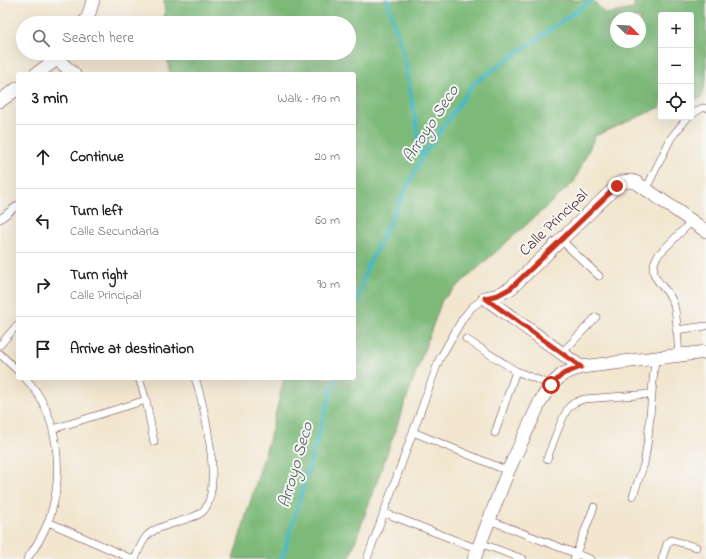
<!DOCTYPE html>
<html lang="en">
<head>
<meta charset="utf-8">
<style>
  :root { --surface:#fff; --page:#f2f2f2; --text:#202124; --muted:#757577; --line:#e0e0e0 }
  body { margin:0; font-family:"Indie Flower",sans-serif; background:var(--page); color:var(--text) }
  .controls { position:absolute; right:12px; top:12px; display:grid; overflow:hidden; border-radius:4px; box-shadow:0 4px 16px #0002 }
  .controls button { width:36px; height:36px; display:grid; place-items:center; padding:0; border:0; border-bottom:1px solid var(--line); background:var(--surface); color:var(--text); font:20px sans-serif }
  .compass { position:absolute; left:610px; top:12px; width:36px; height:36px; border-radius:50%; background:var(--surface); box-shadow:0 4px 16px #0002; rotate:114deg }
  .stop { position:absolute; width:12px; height:12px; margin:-9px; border:3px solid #c8321e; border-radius:50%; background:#fff }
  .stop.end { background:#c8321e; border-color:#fff; box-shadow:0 1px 4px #0008 }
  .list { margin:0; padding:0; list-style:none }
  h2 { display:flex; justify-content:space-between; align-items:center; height:52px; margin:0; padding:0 16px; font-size:17px }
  h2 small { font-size:13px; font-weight:400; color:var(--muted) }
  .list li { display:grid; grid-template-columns:26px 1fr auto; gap:12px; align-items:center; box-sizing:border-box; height:64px; padding:0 16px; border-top:1px solid var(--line) }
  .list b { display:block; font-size:15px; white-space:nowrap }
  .list p { margin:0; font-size:13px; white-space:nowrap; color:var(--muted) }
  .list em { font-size:13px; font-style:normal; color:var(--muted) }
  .icon { flex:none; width:22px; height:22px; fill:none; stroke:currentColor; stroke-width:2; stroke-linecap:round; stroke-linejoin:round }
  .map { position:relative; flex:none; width:706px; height:559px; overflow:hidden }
  .search { position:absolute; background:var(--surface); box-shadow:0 4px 16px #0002; left:16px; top:16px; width:340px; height:44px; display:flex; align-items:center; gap:10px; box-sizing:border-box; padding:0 14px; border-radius:22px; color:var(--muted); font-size:15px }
  .panel { position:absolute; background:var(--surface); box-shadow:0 4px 16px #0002; left:16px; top:72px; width:340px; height:308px; border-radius:4px }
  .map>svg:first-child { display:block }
</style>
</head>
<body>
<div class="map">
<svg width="706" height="559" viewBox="0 0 706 559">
  <rect width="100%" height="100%" fill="#f6f6f2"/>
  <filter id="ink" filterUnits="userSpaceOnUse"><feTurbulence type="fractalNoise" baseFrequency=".025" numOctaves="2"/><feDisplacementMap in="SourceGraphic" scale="8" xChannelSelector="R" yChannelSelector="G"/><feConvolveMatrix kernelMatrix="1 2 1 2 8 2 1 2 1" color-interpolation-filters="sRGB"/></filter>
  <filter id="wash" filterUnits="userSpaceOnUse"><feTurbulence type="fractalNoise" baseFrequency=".012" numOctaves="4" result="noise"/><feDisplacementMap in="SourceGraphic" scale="16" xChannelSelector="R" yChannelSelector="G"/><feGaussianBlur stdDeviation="0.9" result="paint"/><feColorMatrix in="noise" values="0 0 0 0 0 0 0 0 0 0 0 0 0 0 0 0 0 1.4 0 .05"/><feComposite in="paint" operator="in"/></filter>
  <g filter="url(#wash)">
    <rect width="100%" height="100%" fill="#f2e6cf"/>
    <!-- forest -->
    <path fill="#7dba79" stroke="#646c52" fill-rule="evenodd" d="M164 0H593L605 14 634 9V0H706V82L701 98 691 100V15H661V107L595 136 574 182 442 300 349 559H233L270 437 284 378H354V74H170L166 53H349V23H165ZM616 18H640V42H616Z"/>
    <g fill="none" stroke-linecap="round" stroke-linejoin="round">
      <!-- stream -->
      <path stroke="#4cbac4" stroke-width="4" d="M387 0 404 55 422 157
        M354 312 367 268 422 157 474 83 592 0
        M282 559 335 378"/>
    </g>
  </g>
  <g filter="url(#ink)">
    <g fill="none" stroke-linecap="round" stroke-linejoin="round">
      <!-- lane casing -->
      <g stroke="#633d44" stroke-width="8">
        <path id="lane" d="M691 115 702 108H706
          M646 189 671 138 688 117
          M0 219 18 205
          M561 240 599 276
          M676 330 706 326
          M466 339 516 371 551 385
          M0 345 18 324
          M562 353 596 317
          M0 354 18 371
          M679 355C677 339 678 320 674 305 669 285 643 280 658 255L692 221
          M25 378C60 414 65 476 48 522 43 535 35 548 27 559
          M139 378 146 400 154 442
          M53 429 146 400
          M413 432 508 471
          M495 433 516 371
          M547 459C551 448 563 413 570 406 574 402 579 401 584 399L652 394
          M633 496 644 464 648 439 655 358
          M385 513 478 549
          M489 520 590 559
          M48 522 132 559
          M480 543 523 559
          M135 559C138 552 141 543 146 537 154 527 172 524 184 520 189 518 197 516 201 513 225 495 204 403 195 378
          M367 559 439 360 463 318 472 307 485 298
          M574 559 594 507
          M662 559 667 544 671 540 696 547"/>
      </g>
      <!-- street casing -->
      <g stroke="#633d44" stroke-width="14">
        <path id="street" d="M84 23 88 17 93 0
          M57 59 74 74
          M36 74 57 59 62 53
          M0 101 18 88
          M485 298 498 295 511 288 621 182 632 181 637 183 706 231
          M485 298 581 367 706 352
          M474 559 508 471 541 400 551 385 563 374 581 367"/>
      </g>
      <!-- lane -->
      <use href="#lane" stroke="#fff" stroke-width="7"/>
      <!-- street -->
      <use href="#street" stroke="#fff" stroke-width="13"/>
    </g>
  </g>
  <g fill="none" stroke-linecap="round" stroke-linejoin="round" filter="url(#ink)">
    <!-- route -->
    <path stroke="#c8321e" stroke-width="5" d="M551 385 563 374 581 367 485 298 498 295 511 288 617 186"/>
  </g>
  <g text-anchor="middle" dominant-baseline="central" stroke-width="4" stroke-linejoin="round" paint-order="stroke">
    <!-- street labels -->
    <g font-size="16" fill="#4a1f2b" stroke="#f6f6f2">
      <text transform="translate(554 223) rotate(-44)">Calle Principal</text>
    </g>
    <!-- water labels -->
    <g font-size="17" font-style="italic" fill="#4b5561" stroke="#f6f6f2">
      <text transform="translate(431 124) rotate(-57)">Arroyo Seco</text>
      <text transform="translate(296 465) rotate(-74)">Arroyo Seco</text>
    </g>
  </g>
</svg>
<div class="controls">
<button>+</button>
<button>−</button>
<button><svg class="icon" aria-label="locate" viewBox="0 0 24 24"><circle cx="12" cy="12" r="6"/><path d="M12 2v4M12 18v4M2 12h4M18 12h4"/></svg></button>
</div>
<svg class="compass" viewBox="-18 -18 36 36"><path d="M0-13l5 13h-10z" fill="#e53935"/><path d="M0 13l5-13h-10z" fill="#757577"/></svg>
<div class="stop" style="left:551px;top:385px"></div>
<div class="stop end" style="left:617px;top:186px"></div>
<div class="search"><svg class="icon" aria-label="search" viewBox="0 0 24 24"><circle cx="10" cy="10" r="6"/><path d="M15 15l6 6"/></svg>Search here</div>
<section class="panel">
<h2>3 min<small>Walk · 170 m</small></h2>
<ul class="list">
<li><svg class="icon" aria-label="ahead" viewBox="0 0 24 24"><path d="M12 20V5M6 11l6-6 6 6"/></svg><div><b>Continue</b></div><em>20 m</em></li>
<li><svg class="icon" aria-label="left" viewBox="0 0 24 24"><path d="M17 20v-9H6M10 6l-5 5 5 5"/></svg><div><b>Turn left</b><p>Calle Secundaria</p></div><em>60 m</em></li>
<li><svg class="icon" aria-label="right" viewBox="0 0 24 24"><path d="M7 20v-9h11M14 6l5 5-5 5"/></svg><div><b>Turn right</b><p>Calle Principal</p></div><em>90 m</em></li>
<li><svg class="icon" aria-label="arrive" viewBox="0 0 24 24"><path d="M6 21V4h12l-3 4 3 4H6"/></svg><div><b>Arrive at destination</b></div></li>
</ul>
</section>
</div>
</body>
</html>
